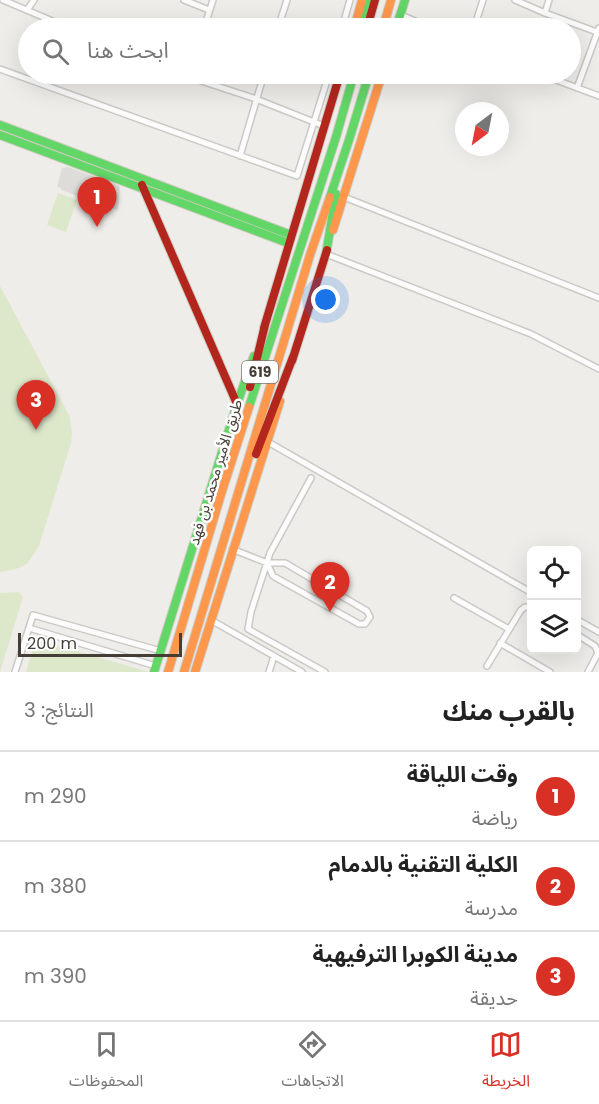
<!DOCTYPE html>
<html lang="ar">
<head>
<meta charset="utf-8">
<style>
  :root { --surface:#fff; --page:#f2f2f2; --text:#222; --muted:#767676; --line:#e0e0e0; --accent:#d93025 }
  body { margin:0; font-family:Poppins,"Noto Sans Arabic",sans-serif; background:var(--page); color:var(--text); direction:rtl }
  .controls { position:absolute; right:18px; bottom:18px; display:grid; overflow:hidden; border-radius:9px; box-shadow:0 6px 24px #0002 }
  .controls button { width:54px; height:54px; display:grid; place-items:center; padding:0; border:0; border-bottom:2px solid var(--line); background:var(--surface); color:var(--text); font:30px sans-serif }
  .compass { position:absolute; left:455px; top:102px; width:54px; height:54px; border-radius:50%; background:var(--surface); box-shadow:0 6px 24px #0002; rotate:212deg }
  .scale { position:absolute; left:18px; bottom:15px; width:164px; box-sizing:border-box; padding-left:6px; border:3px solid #443e36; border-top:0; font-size:16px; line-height:21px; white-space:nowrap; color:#443e36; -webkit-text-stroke:4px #fff; paint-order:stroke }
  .you { position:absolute; left:326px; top:300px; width:21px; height:21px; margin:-15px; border:4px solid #fff; border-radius:50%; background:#1a73e8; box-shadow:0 0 0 9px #1a73e833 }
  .badge { display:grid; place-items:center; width:39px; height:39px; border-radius:50%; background:var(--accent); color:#fff; font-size:20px; font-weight:700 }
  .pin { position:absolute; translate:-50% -50px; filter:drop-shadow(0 2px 3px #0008) }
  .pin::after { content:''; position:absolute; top:32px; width:21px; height:18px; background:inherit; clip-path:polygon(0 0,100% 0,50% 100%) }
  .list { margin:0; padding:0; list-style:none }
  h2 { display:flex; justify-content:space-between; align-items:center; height:78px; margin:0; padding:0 24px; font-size:26px }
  h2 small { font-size:20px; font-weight:400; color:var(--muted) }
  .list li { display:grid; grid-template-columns:39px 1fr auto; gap:18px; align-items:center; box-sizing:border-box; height:90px; padding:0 24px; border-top:2px solid var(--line) }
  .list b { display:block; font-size:22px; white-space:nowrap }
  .list p { margin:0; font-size:20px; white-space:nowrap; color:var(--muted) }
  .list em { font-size:20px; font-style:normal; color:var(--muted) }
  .icon { flex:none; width:33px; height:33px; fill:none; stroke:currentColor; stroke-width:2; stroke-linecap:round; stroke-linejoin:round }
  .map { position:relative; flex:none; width:599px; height:672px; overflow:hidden; direction:ltr }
  .search { position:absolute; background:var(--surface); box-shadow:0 6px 24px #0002; left:18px; right:18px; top:18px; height:66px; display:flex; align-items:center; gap:15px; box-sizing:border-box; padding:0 21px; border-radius:33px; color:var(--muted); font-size:22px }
  .sheet { height:348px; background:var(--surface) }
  nav { display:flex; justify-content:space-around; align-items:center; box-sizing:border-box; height:84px; border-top:2px solid var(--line); background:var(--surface); font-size:16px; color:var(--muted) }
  nav a { display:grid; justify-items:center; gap:3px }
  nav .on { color:var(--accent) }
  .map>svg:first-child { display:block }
</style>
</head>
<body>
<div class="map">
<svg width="599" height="672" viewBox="0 0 599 672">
  <rect width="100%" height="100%" fill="#efede9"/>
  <!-- green -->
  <path fill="#dde8cb" d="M58 193 77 200 66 232 47 225Z
    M0 286 70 417 72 434 71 443 39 546 27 564 16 569 0 572Z
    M19 592 23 597 0 672V593Z
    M36 639 149 672H26Z"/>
  <!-- parking -->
  <path fill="#dedcd9" d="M68 167 120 186 118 210 61 190V188L57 187 62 168Z"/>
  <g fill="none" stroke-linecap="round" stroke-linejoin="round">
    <!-- street casing -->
    <g stroke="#cbc9c5" stroke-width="8">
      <path id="street" d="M3 0 69 28
        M184 0 209 10
        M515 0 545 13 597 32
        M27 10 34 0
        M545 13 549 0
        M401 15 431 28
        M204 28 213 0
        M278 28 287 0
        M342 28 350 0
        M474 28 483 0
        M0 69 297 176 329 74
        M180 74 256 99 324 126
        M540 74 599 96
        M577 88 599 28
        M240 156 264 74
        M344 197 599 298
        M326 254 531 334 599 369
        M268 442 532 593
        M311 478 270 553 251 612 248 629 325 672
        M232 549 267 563 273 576 359 624H365L370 617 367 611 285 563H267
        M454 598 509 629
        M576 619 599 632
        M211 620 302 672
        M29 628 156 666
        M576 634 595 646 598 653 588 672
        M500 643 550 672
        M487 666 521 610 525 607H532
        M15 672 33 615 161 651
        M269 672 274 656"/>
    </g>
    <!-- fast casing -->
    <g stroke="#cecac0" stroke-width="10">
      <path id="fast" d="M357 28 369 0
        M396 28 405 0
        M0 125 291 235
        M0 135 288 243
        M330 197 349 140 369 74
        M326 254 336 194
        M249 407 336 137 354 74
        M154 672 237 404 254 356"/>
    </g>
    <!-- slow casing -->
    <g stroke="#cecac0" stroke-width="10">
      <path id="slow" d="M356 22 362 0
        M383 28 391 0
        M333 230 382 74
        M168 672 222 491 249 407
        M184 672 310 255 330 197
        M195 672 280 401"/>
    </g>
    <!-- jam casing -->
    <g stroke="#cecac0" stroke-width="10">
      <path id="jam" d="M367 28 375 0
        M142 185 237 404
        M264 328 340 74
        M292 361 327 250
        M250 387 265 325
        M256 454 293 357"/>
    </g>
    <!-- street -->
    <use href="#street" stroke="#fdfcfc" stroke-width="5"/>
    <!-- fast -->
    <use href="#fast" stroke="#63d668" stroke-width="8"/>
    <!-- slow -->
    <use href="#slow" stroke="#ff974d" stroke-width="8"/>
    <!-- jam -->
    <use href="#jam" stroke="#b3261e" stroke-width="8"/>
  </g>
  <g text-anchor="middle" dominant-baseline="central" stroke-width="5" stroke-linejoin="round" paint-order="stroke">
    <!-- shield labels -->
    <rect fill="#fff" stroke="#7c7872" stroke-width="1.5" x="242" y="361" width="36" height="22" rx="4.5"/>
    <g font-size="14" font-weight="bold" fill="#443e36">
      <text x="260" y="372">619</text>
    </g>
    <!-- street labels -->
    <g font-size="15" fill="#443e36" stroke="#fff">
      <text transform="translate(215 472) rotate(-73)">طريق الأمير محمد بن فهد</text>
    </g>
  </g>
</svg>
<div class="controls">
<button><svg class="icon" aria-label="locate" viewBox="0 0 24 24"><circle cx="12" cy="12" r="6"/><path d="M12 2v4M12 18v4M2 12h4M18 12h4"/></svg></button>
<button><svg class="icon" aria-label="layers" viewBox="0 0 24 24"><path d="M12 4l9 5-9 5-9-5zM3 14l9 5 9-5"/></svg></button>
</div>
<svg class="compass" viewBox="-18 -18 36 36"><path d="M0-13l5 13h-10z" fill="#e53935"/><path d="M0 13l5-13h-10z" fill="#767676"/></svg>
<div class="scale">200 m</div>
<div class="you"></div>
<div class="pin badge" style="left:97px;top:227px">1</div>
<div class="pin badge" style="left:330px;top:612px">2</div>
<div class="pin badge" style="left:36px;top:430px">3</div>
<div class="search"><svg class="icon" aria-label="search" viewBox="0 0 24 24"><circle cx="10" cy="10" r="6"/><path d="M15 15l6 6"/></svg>ابحث هنا</div>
</div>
<section class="sheet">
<h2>بالقرب منك<small>النتائج: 3</small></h2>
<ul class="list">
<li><span class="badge">1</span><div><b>وقت اللياقة</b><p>رياضة</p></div><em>290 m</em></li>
<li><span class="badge">2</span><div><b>الكلية التقنية بالدمام</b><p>مدرسة</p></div><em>380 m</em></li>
<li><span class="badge">3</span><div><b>مدينة الكوبرا الترفيهية</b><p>حديقة</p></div><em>390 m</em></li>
</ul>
</section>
<nav>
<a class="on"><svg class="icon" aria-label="map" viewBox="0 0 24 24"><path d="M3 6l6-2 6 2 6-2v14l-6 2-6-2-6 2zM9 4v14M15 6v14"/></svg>الخريطة</a>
<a><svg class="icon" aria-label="directions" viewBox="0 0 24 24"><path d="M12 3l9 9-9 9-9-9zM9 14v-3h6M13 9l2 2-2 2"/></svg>الاتجاهات</a>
<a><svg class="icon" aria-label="saved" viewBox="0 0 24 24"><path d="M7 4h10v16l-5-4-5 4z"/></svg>المحفوظات</a>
</nav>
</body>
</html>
